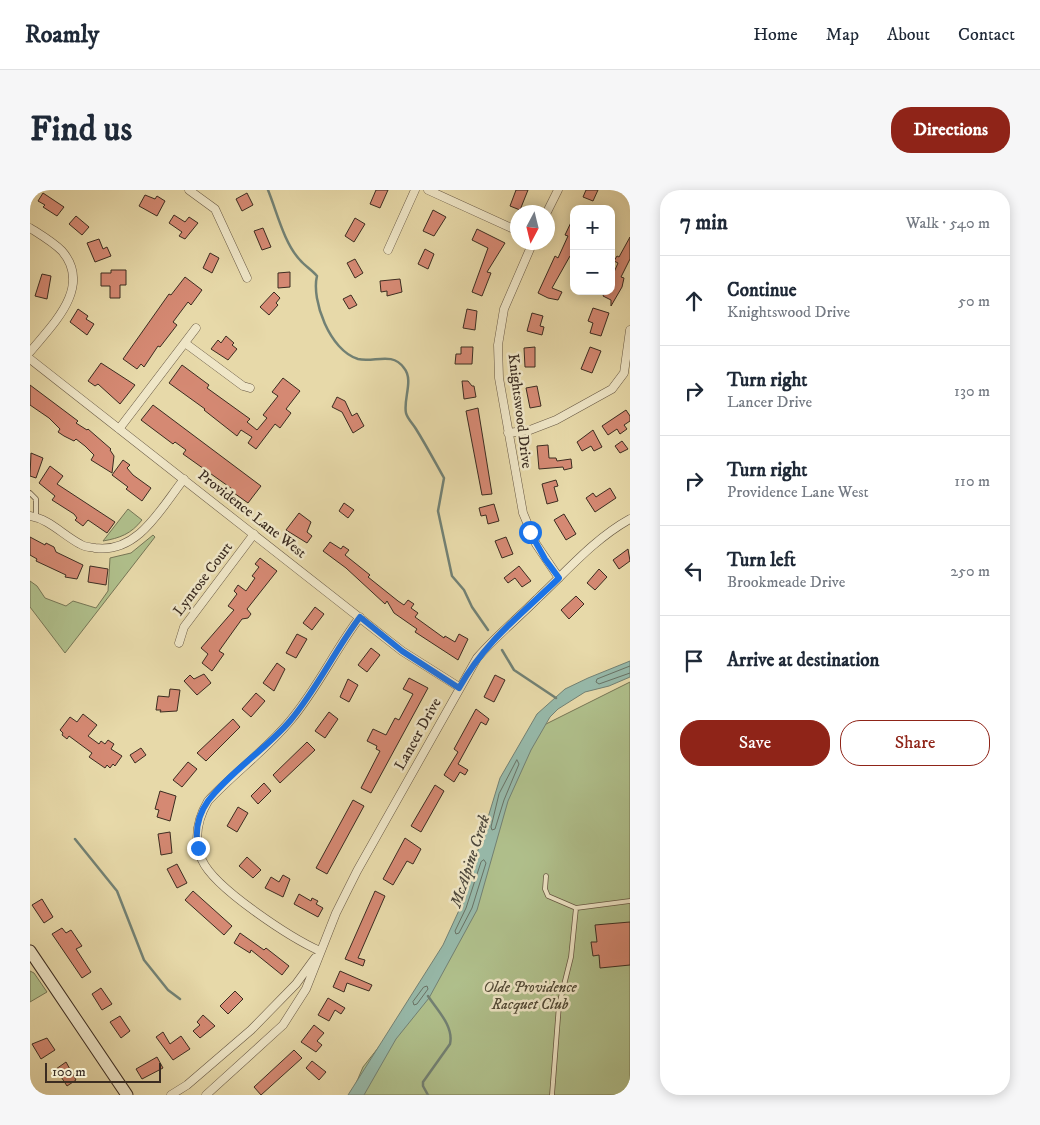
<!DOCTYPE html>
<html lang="en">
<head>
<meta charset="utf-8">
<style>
  :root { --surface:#fff; --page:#f6f6f7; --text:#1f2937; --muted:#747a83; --line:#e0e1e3; --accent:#8f2418 }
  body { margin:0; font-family:"IM FELL DW Pica",serif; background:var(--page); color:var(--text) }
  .controls { position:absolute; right:15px; top:15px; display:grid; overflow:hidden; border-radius:10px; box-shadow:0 2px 12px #0003 }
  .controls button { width:45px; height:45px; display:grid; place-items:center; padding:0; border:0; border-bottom:1px solid var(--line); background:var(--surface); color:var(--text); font:25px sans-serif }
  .compass { position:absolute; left:480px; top:15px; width:45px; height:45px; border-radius:50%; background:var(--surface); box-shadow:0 2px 12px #0003; rotate:187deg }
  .scale { position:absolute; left:15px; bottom:12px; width:116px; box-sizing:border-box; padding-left:5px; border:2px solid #3b2c21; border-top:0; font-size:14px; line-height:18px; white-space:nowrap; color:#3b2c21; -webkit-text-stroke:4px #efe6c7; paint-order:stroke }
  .stop { position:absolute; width:15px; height:15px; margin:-11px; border:4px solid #1a73e8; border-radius:50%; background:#fff }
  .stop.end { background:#1a73e8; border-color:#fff; box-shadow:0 1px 5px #0008 }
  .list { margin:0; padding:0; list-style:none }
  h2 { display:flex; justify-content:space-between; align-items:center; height:65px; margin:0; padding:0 20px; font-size:21px }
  h2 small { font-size:16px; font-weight:400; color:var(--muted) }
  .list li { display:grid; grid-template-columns:32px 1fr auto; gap:15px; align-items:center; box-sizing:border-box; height:90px; padding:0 20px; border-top:1px solid var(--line) }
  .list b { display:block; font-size:19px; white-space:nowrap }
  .list p { margin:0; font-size:16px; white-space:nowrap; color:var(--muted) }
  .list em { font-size:16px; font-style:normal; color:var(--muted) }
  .actions { display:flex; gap:10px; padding:15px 20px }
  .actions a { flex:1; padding:11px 0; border:1px solid var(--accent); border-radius:20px; text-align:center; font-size:18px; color:var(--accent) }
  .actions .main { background:var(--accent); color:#fff }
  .icon { flex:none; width:28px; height:28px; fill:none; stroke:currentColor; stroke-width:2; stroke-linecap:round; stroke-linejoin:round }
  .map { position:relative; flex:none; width:600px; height:905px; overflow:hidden; border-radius:20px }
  header { display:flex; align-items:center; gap:30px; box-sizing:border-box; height:70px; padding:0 25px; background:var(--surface); border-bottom:1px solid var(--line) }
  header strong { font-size:24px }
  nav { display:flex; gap:28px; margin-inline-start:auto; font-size:18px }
  .intro { display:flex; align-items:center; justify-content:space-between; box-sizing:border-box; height:120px; padding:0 30px }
  h1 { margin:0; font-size:35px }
  .button { padding:12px 22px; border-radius:20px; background:var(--accent); color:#fff; font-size:18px; font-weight:700 }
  main { display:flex; gap:30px; padding:0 30px }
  aside { flex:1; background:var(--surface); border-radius:20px; box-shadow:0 2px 12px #0003 }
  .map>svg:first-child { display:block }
</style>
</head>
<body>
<header>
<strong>Roamly</strong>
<nav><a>Home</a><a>Map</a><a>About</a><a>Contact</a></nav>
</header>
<div class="intro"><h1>Find us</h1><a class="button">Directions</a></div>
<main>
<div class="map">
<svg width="600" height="905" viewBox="0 0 600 905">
  <rect width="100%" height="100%" fill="#e7d9a9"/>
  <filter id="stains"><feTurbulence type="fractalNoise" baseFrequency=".004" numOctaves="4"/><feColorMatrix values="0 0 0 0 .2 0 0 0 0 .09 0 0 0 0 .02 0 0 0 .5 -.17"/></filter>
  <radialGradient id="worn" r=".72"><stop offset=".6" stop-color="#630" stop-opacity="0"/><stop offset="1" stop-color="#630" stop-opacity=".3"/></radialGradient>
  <!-- green -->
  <path fill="#b0c08c" stroke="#767656" d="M98 319 112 330C101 344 90 348 73 351Z
    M123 345 125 347 35 463 0 417V391L7 396 15 408 36 416 43 411 66 418 78 401 80 368 101 363Z
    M600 492V905H321L333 877 370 830 441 713 453 666 506 539Z
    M0 781 4 783 17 802 0 812Z"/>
  <!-- water -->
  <path fill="#97baab" stroke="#728174" d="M600 471V487L579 496 555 502 528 519 520 527 501 560 478 611 447 720 399 808 366 849 334 905H318L413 755 431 716 470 588 507 524 535 499 558 488Z"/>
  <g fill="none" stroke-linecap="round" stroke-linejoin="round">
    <!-- shore -->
    <path stroke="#697366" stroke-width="1" d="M600 476 567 489 566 492 569 494 600 483
      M487 570 489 574 474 610 465 639 462 640 461 637 469 604Z
      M454 670 456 673 442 718 429 743 426 744 425 741 436 718 451 672Z
      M394 797 397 796 398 799 387 814 384 815 383 812Z"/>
    <!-- stream -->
    <path stroke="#728174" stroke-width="2.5" d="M238 0C247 22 254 53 270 70 275 76 282 80 287 86 281 110 300 161 328 169 344 173 362 161 374 178 384 190 373 209 376 223 377 228 383 234 386 239 396 255 405 272 414 288L408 321 422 386 434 400 442 417 458 440
      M472 460 484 480 526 508
      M45 649 87 701 114 770 138 800 150 809
      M398 806C407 820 424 836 420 854L393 892V896L398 905"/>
  </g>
  <!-- building -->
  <path fill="#d58973" stroke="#3b2c21" d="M346 0H358L350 18 340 14Z
    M486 0H498L490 20 480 16Z
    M556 0H568L563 11 553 7Z
    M13 3 34 17 27 26 13 17 15 15 8 11Z
    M217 3 223 15 212 21 206 9Z
    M115 5 125 9 127 6 135 11 127 26 109 16Z
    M403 20 416 27 404 46 393 41Z
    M144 25 155 32 159 27 168 33 155 49 149 46 152 42 139 33Z
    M46 26 59 37 52 45 39 34Z
    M544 26V67L540 66 522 98 532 102 528 110 518 108 508 103 525 66 528 68 538 46 535 45Z
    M325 28 335 34 324 52 315 46Z
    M233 38 241 57 232 60 224 41Z
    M447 39 475 53 457 82 461 83 452 106 442 102 458 58 442 50Z
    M600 47V69L591 87 594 88 592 97 581 116V110L573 106 575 101H581V89L588 73 584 71 587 66 589 67Z
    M69 49 73 59 77 57 81 66 65 72 57 53Z
    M395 59 404 64 398 79 388 74Z
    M180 63 189 68 182 83 173 78Z
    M325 69 333 83 325 88 317 73Z
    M81 80H96V95H90V108H80V96H71V83H81Z
    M260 82V97L248 98V83Z
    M12 84 21 86 17 109 5 106Z
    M155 87 172 100 161 115 158 112 143 132 147 135 130 157 128 156 114 177 111 174 107 179 93 169 139 104 141 105Z
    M370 89 372 102 357 106V101L351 102 350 91Z
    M244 102 250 108 246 113 248 115 239 125 230 117Z
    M321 105 327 115 319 119 313 109Z
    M563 118 579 123 571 146 560 143 563 133 558 131Z
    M48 119 58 126 56 129 64 134 57 145 40 132Z
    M437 119 447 121 445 140 433 138Z
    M502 123 513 126 510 136 514 137 512 145 497 141Z
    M196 146 204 153 202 155 207 159 198 170 181 159 188 150 191 153Z
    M431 157H443L442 174H425L426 164H431Z
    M505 157V177H495L494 158Z
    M560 157 571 161 562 183 551 179Z
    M71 173 105 195 90 214 68 194 65 196 58 191Z
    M152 175 179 195 177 198 220 229 217 232 227 240 237 228 233 225 248 206 242 202 253 188 270 201 256 219 261 223 250 238 245 234 226 259 218 253 222 247 211 240 207 246 174 220 175 219 139 193Z
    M432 191H438L442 196H444L446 207 434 209Z
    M0 195 48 231 46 233 57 240 58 239 81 259 80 260 84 266 82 283 61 270 64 265 55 256 46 249 44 251 34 246 28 242 30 239 19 228 0 215Z
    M507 196 511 216 500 218 496 198Z
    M307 207 315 211 322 226 327 223 334 236 323 243 312 222 302 217Z
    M123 215 231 296 218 313 204 303 205 301 153 264 156 260 145 252 143 254 111 230Z
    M448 218 462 304 452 305 436 221Z
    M596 220 600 226V231L594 235 597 239 590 244 587 239 578 245 572 236Z
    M563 240 572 257 564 261 561 256 552 261 547 252Z
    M592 251 598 259 590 263 585 256Z
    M518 255 519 268H526L527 271 541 269 542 278 534 280 533 277 509 279 507 256Z
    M1 263 13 268 6 288 0 286Z
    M93 270 100 275 97 278 103 285 121 298 112 311 96 299 98 297 82 285Z
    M20 276 33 286 27 294 85 332 77 343 58 330 53 336 45 330 47 328 44 324 22 310 25 306 9 293Z
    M526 290 528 296 524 297 528 311 517 314 512 294Z
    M580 298 586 308 565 322 556 308 563 303 566 307Z
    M314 313 324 320 318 328 309 321Z
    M464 314 469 331 458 334 456 325 451 326 449 318Z
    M269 323 281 332 277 342 282 346 277 353 256 340Z
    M534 324 546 344 536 350 524 330Z
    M0 347 15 355 16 353 24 357 26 362 53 375 47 389 35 387 36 385 6 371 7 369 0 365Z
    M476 347 483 364 472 368 465 351Z
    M300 352 311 359 313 356 319 360 315 365 340 385 338 387 368 411 374 415 378 410 384 414 381 418 388 423 385 427 414 448 415 446 425 452 429 444 438 449 428 470 385 442 387 439 364 423 357 411 355 414 316 378 293 361Z
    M598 359 600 371 589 379 583 370Z
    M230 368 247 381 217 419 221 424 218 428 212 429 204 440 189 461 194 464 182 481 172 473 178 464 171 458 204 420 198 416 207 404 204 401 208 395 216 401 225 388 222 386 229 377 225 374Z
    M60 376 78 379 76 395 58 392Z
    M489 376 501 391 492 397 485 388 478 393 474 388Z
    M569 379 577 387 565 400 557 393Z
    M546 406 554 414 539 429 531 420Z
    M285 417 294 424 282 440 273 433Z
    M267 444 277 449 266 468 256 463Z
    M341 458 350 465 337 482 328 475Z
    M247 473 255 479 244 501 233 493Z
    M174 484 181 493 167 505 154 491 160 485 164 489Z
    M465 485 475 490 464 512 454 507Z
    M379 488 398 498 341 603 331 598 350 561 346 559 347 556 337 551 343 539 356 545 365 528 369 530 383 504 373 499Z
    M318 489 328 495 319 512 310 507Z
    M140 499 150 500 147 521 130 522 131 520H126L128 506 139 507Z
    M226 503 235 511 221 527 212 519Z
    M446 519 459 529 456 535 451 532 428 574 438 580 435 585 430 582 424 592 414 585 428 562 424 559Z
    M299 522 308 529 295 548 285 541Z
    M53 524 67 535 58 546 69 554 71 551 75 554 78 550 84 554 81 559 92 566 85 576 83 574 80 578 77 575 75 578 59 567 62 563 39 546 37 549 32 545 33 543 30 540 40 527 47 532Z
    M203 529 210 537 176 571 167 563Z
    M277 552 285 560 250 593 243 585Z
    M111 558 116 565 105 573 100 565Z
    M158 572 167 579 152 597 143 590Z
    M234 593 241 601 228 614 221 606Z
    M405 595 414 601 391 642 381 636Z
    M130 601 146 606 140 631 127 627 129 620 125 619Z
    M323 610 334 616 297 684 286 678Z
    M208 617 218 623 207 642 197 636Z
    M140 642 142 663 131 665 128 644Z
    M375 648 391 659 383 674 377 671 363 695 353 689Z
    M217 667 231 680 223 688 209 676Z
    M147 674 157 693 147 698 137 679Z
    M253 685 260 689 253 707 235 698 241 687 249 692Z
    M163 701 202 736 194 745 155 710Z
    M345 701 355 706 328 768 335 770 333 776 315 769Z
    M269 704 281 711 282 708 288 711 286 714 293 718 288 727 264 714Z
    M12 709 23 727 14 733 2 715Z
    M600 732V775L570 778 569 765 563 766 561 752H567L565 735Z
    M32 738 36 743 41 740 52 756 46 759 61 782 52 788 22 744Z
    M210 743 234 760 236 758 259 776 252 785 221 760 220 763 204 753Z
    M310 781 342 795 339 801 317 793 314 802 303 797Z
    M71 798 82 814 72 820 62 804Z
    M205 801 213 809 198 824 190 816Z
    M298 808 315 818 311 824 305 820 299 831 288 825Z
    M173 825 185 836 170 848 163 841 170 835 167 832Z
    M90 826 100 841 91 848 80 832Z
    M284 835 294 843 287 851 292 855 286 862 271 852Z
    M133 842 140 854 151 846 160 859 143 870 126 847Z
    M17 848 25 860 11 869 2 854Z
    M264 860 272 868 231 905 224 897Z
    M127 867 133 878 112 889 106 879Z
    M282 871 296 882 289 890 276 878Z
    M36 872 46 890 37 896 26 879Z"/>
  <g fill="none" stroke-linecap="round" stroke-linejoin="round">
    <!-- lane casing -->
    <g stroke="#665743" stroke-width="5.5">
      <path id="lane" d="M0 303 6 309V327
        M516 686 515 699 518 706 546 718 600 711
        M522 905 529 815 541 767 546 718"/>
    </g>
    <!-- street casing -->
    <g stroke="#665743" stroke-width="9">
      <path id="street" d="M159 0 185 19 217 88
        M398 0 488 41
        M517 22 528 0
        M0 38C11 45 23 52 32 61 63 97 22 135 0 162
        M503 52 474 119 468 155 469 188 493 323 506 354 529 388
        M358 60 385 0
        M155 153 213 196 220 198
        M0 169 372 461 429 497
        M89 239 166 138
        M478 243 500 240 526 230 582 199 594 183 600 140
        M0 326C19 329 33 345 50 354 54 357 60 357 65 358 108 364 131 318 154 289
        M149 453 154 437 224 344
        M290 761C261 748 184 698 172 670 163 649 167 630 178 611 204 583 236 560 260 531 287 499 305 460 330 427
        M141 905 157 895 221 840 266 794 285 768
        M176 905 253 835 276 799 306 723 327 681 447 468C465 447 487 429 507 409 537 381 564 349 600 329"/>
    </g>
    <!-- secondary casing -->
    <g stroke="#3b2c21" stroke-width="13">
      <path id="secondary" d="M0 761 97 905"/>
    </g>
    <!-- lane -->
    <use href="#lane" stroke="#efe6c7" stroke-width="4"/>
    <!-- street -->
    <use href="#street" stroke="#efe6c7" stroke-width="8"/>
    <!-- secondary -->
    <use href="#secondary" stroke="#efe6c7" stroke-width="11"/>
  </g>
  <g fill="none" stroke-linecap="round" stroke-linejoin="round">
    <!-- route -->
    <path stroke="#1a73e8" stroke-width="6" d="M168 658C165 642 168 625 178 611 201 581 235 560 260 531 287 499 305 460 330 427L372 461 429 498C456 450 491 425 529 388L515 369 500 342"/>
  </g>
  <g text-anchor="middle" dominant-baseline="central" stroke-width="5" stroke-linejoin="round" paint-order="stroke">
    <!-- street labels -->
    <g font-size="15" fill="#3b2c21" stroke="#efe6c7">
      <text transform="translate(490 221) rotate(83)">Knightswood Drive</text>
      <text transform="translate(222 324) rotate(38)">Providence Lane West</text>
      <text transform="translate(173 389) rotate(-53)">Lynrose Court</text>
      <text transform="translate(388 544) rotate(-61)">Lancer Drive</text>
    </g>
    <!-- park labels -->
    <g font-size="15" font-style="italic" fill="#524a36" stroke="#efe6c7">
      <text x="500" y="797">Olde Providence<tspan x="500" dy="17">Racquet Club</tspan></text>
    </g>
    <!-- water labels -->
    <g font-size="16" font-style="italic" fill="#4d483d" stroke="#efe6c7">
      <text transform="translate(440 671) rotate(-72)">McAlpine Creek</text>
    </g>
  </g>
  <rect width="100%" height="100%" filter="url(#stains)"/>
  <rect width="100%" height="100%" fill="url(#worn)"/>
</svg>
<div class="controls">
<button>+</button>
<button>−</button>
</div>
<svg class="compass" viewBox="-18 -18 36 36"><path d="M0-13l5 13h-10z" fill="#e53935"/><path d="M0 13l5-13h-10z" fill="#747a83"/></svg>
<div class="scale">100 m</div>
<div class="stop" style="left:500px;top:342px"></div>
<div class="stop end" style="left:168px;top:658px"></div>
</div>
<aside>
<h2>7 min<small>Walk · 540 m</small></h2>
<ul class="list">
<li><svg class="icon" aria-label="ahead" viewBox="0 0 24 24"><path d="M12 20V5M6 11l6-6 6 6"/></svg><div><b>Continue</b><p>Knightswood Drive</p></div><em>50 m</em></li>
<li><svg class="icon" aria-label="right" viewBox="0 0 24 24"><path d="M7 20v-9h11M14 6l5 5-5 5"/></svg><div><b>Turn right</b><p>Lancer Drive</p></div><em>130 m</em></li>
<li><svg class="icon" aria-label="right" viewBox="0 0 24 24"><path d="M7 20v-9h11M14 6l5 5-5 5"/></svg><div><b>Turn right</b><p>Providence Lane West</p></div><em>110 m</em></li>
<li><svg class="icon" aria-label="left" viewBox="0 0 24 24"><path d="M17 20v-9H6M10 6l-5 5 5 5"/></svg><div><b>Turn left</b><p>Brookmeade Drive</p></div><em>250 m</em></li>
<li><svg class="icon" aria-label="arrive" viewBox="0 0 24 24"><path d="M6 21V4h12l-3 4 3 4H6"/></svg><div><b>Arrive at destination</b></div></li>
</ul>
<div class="actions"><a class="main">Save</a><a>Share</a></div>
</aside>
</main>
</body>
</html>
